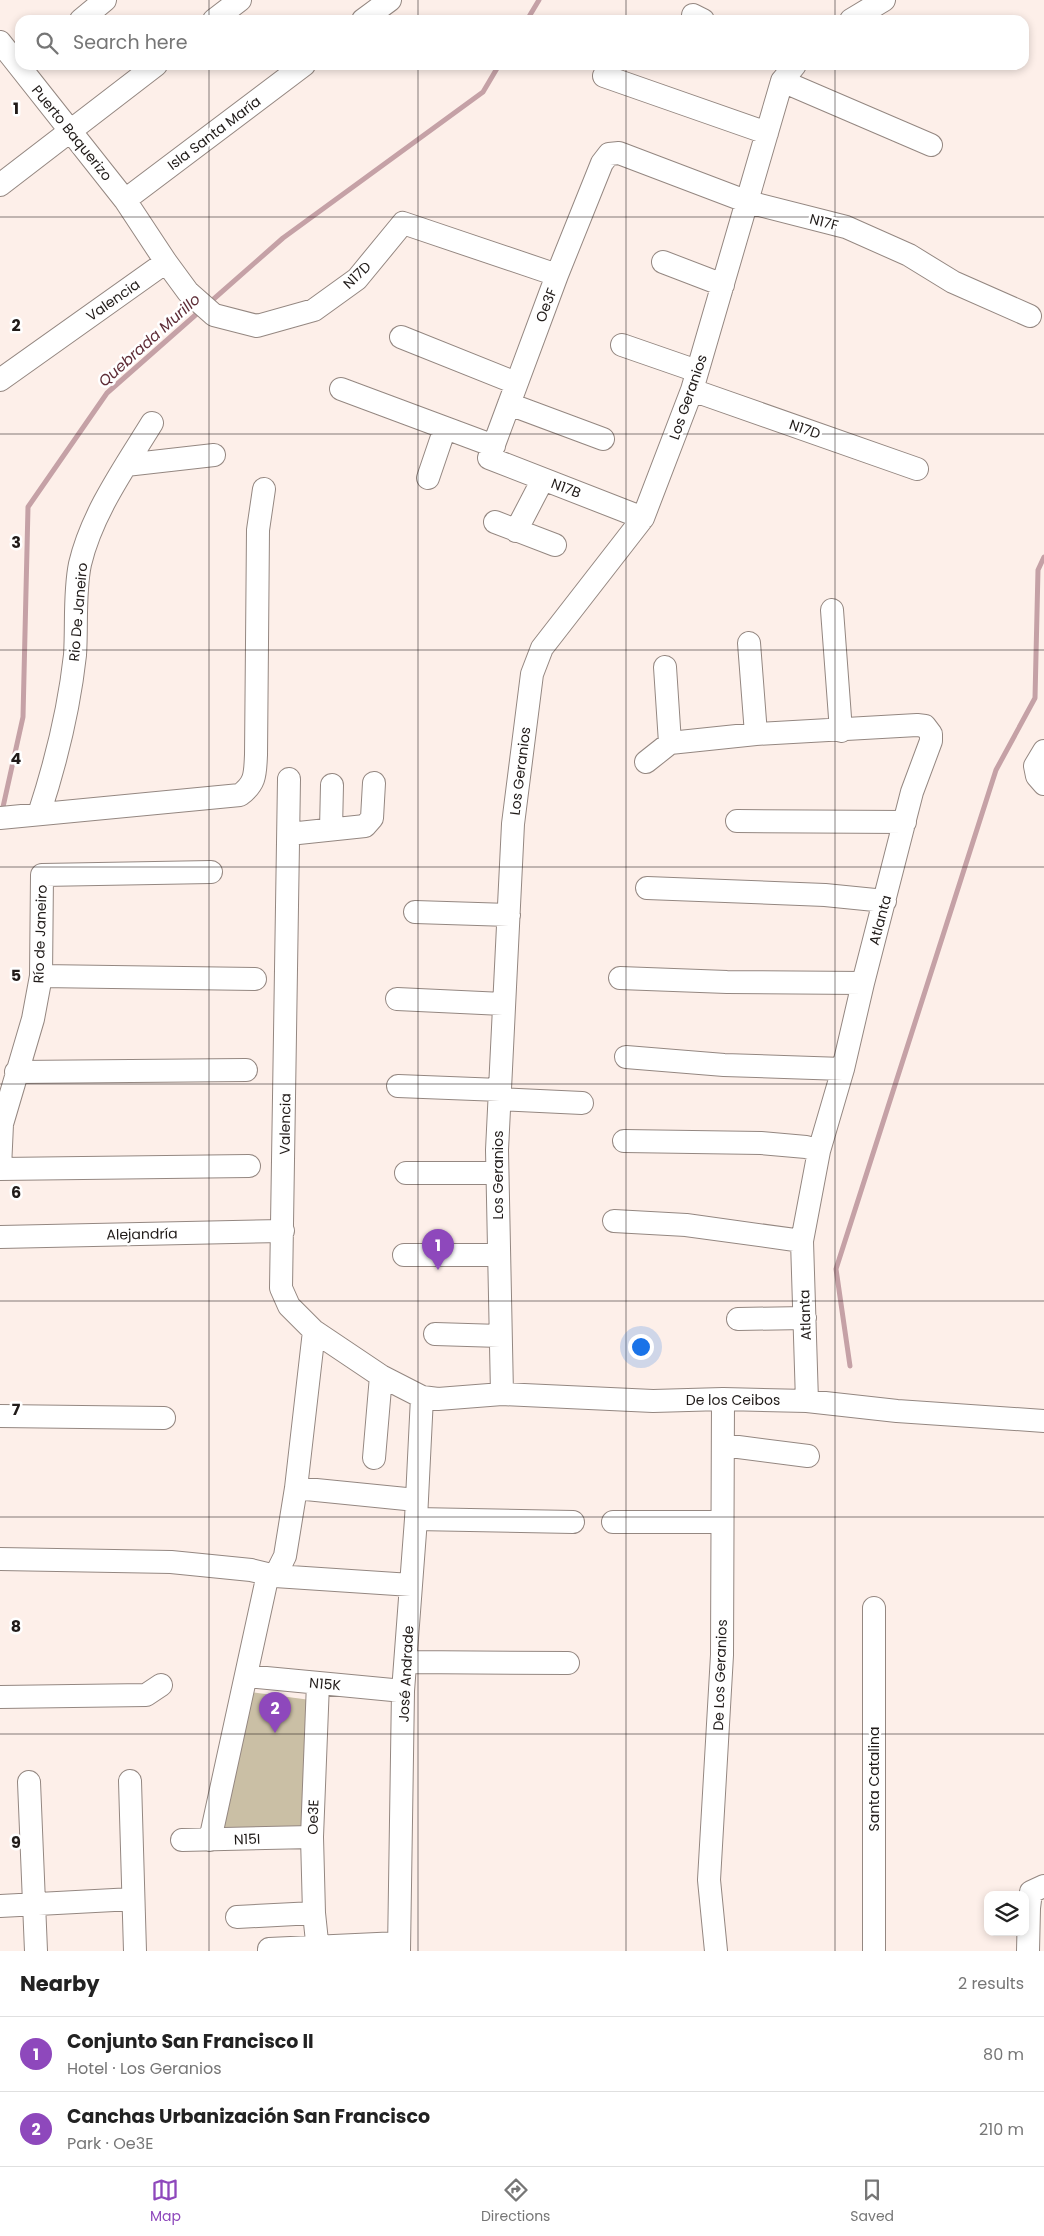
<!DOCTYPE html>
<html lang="en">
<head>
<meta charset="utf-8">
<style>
  :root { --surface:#fff; --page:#f2f2f2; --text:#222; --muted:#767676; --line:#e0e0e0; --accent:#8e48bc }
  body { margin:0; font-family:Poppins,sans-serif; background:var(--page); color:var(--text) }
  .controls { position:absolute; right:15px; bottom:15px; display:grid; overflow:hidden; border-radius:10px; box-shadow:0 2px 8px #0003 }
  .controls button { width:45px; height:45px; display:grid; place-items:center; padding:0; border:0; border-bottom:1px solid var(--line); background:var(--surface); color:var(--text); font:25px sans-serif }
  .you { position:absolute; left:640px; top:1346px; width:18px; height:18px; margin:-12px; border:4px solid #fff; border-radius:50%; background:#1a73e8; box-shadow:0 0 0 8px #1a73e833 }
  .badge { display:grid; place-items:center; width:32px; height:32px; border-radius:50%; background:var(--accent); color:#fff; font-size:16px; font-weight:700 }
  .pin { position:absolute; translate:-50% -41px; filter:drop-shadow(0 1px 2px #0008) }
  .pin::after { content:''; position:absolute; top:26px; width:18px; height:15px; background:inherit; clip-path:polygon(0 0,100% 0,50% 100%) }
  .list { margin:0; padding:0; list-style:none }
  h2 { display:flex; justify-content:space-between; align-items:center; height:65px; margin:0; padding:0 20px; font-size:21px }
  h2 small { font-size:16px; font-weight:400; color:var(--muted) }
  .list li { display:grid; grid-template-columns:32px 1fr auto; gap:15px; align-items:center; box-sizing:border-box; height:75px; padding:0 20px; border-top:1px solid var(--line) }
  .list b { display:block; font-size:19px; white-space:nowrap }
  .list p { margin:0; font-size:16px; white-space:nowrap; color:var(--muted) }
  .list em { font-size:16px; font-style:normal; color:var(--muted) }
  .icon { flex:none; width:28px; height:28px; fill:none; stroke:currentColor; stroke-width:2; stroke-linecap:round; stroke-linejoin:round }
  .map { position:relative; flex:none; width:1044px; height:1951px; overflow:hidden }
  .search { position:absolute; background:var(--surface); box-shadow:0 2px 8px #0003; left:15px; right:15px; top:15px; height:55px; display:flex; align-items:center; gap:12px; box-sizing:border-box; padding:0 18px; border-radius:15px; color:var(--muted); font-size:19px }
  .sheet { height:215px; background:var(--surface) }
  nav { display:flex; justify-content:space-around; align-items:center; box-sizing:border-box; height:70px; border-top:1px solid var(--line); background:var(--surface); font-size:14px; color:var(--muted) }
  nav a { display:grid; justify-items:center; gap:2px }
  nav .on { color:var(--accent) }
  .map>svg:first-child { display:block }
</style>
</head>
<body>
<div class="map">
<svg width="1044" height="1951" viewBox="0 0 1044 1951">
  <rect width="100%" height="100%" fill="#fdefe9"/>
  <!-- green -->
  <path fill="#cabfa5" d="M243 1691 318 1701 312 1837 210 1840Z"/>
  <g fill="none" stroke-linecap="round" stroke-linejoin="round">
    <!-- stream -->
    <path stroke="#c5a1a6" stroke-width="5" d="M527 20 539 0
      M208 304 283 238 483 92 499 65
      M3 807 23 717 28 507 107 393 200 311
      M850 1366 836 1269 996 770 1035 698 1038 570 1044 557"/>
    <!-- minor casing -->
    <g stroke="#948781" stroke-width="24">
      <path id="minor" d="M693 15 703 20
        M81 20 105 0
        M214 20 240 0
        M363 20 390 0
        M851 20 884 0
        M0 42 125 200 166 262 188 292 214 315 257 326 314 310 357 279 403 223 557 275
        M604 76 767 133
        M782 81 931 145
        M0 185 156 65
        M125 200 304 65
        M663 262 723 285
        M401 337 516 383
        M622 345 697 371
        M0 380 166 262
        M341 389 494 446
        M692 390 917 469
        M509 404 603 439
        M126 465 214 455
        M428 478 445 428
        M643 518 489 458 557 275 602 163 609 154 619 153 748 202 846 227 909 255 953 282 1030 316
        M495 522 555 545
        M516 531 543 479
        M832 610 841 731
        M749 643 756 734
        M665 667 670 743
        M1044 751 1035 766 1037 776 1044 784
        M646 762 670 743 756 734 917 725 925 726 931 734V741L912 792 863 983 843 1069 819 1151 802 1241 807 1401
        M289 779 281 1288 289 1306 314 1331 381 1376 422 1397 438 1399 502 1394 653 1401 723 1399 807 1401 897 1411 1044 1421
        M39 814C56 762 69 710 75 655 77 626 74 593 80 564 92 513 125 467 152 423
        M0 818 240 795C256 783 255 774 256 755L258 530 264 489
        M737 821 905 822
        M331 829 332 785
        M289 834 365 826 372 818 374 783
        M647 888 825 895 885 901
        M415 912 509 915
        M41 976 255 979
        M620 978 727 982 863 983
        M397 999 503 1004
        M626 1057 724 1065 843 1069
        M16 1072 246 1070
        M398 1086 500 1090
        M499 1099 582 1103
        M624 1141 761 1143 806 1147 819 1151
        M0 1168 2 1124 33 1019 41 976 42 875 211 872
        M0 1169 249 1166
        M406 1173H497
        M614 1221 686 1225 802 1241
        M0 1237 283 1231
        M404 1255H499
        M738 1319 805 1318
        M435 1334 500 1336
        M502 1394 497 1150 513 824 532 674 542 648 643 518 692 390 782 81 795 65
        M0 1416 164 1418
        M723 1445 808 1456
        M374 1458 381 1376
        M296 1488 416 1500
        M416 1519 573 1522
        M613 1522H722
        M0 1559 171 1562 251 1570 275 1576 411 1585
        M275 1576 285 1556 296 1488 314 1331
        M407 1662 568 1663
        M246 1676 403 1691
        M0 1697 146 1695 161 1685
        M130 1781 135 1951
        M29 1782 36 1951
        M182 1840 312 1837
        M210 1840 268 1574
        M0 1906 133 1899
        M237 1917 314 1913
        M269 1951V1949L399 1943
        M318 1951 314 1913 312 1837 318 1683
        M399 1951 403 1691 416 1519 422 1397
        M716 1951 709 1880 722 1655 723 1399
        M874 1951V1608
        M1028 1951 1029 1908 1031 1892 1044 1886"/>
    </g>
    <!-- minor -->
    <use href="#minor" stroke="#fff" stroke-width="22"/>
  </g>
  <!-- grid -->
  <path fill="none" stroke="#201b19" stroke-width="1" stroke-opacity="0.55" d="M209 0V20M418 0V20M626 0V20M835 0V20M209 65V1951M418 65V1951M626 65V1951M835 65V1951M0 217H1044M0 434H1044M0 650H1044M0 867H1044M0 1084H1044M0 1301H1044M0 1517H1044M0 1734H1044"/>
  <g text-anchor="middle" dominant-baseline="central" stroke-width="5" stroke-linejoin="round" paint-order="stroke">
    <!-- street labels -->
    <g font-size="14" fill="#201b19" stroke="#fff">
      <text transform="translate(72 133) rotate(51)">Puerto Baquerizo</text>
      <text transform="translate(214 133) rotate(-37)">Isla Santa María</text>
      <text transform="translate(824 222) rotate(14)">N17F</text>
      <text transform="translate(357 275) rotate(-44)">N17D</text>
      <text transform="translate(113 300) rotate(-35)">Valencia</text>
      <text transform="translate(546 305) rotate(-69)">Oe3F</text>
      <text transform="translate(688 397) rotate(-71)">Los Geranios</text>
      <text transform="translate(805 429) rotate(19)">N17D</text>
      <text transform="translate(566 488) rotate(21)">N17B</text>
      <text transform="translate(78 612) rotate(-85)">Rio De Janeiro</text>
      <text transform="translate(520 771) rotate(-83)">Los Geranios</text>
      <text transform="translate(880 920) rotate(-75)">Atlanta</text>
      <text transform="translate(40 934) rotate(-88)">Río de Janeiro</text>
      <text transform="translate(285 1124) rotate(-89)">Valencia</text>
      <text transform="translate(498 1175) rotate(-90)">Los Geranios</text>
      <text transform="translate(142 1234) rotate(-1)">Alejandría</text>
      <text transform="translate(805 1315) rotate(-92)">Atlanta</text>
      <text x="733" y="1400">De los Ceibos</text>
      <text transform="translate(406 1674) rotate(-87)">José Andrade</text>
      <text transform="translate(720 1675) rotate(-88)">De Los Geranios</text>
      <text transform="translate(325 1684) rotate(5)">N15K</text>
      <text transform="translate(874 1779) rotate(-90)">Santa Catalina</text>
      <text transform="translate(313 1817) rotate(-88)">Oe3E</text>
      <text transform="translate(247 1839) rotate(-2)">N15I</text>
    </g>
    <!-- water labels -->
    <g font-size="15" font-style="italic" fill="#5e2c36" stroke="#fff">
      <text transform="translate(149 340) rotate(-42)">Quebrada Murillo</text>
    </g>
  </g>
  <g font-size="16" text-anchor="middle" font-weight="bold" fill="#201b19" stroke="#fff" stroke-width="5" stroke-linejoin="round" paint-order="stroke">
    <text x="16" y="114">1</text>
    <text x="16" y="331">2</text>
    <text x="16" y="548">3</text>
    <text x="16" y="764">4</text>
    <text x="16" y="981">5</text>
    <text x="16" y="1198">6</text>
    <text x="16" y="1415">7</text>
    <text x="16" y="1632">8</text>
    <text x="16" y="1848">9</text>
  </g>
</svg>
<div class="controls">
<button><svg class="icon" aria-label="layers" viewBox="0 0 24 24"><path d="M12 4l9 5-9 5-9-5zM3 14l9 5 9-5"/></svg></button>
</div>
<div class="you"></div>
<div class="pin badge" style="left:438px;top:1270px">1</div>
<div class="pin badge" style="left:275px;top:1733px">2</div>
<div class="search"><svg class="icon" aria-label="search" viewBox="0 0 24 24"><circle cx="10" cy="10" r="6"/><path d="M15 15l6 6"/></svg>Search here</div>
</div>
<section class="sheet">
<h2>Nearby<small>2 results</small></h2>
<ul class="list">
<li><span class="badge">1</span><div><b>Conjunto San Francisco II</b><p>Hotel · Los Geranios</p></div><em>80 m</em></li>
<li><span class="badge">2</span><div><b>Canchas Urbanización San Francisco</b><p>Park · Oe3E</p></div><em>210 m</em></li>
</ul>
</section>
<nav>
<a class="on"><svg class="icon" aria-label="map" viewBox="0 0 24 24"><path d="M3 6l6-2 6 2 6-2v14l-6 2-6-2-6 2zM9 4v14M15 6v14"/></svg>Map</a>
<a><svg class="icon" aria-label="directions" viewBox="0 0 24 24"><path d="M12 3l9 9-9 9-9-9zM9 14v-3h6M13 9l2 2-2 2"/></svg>Directions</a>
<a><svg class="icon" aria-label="saved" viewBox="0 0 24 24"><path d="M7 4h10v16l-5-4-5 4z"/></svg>Saved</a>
</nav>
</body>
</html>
